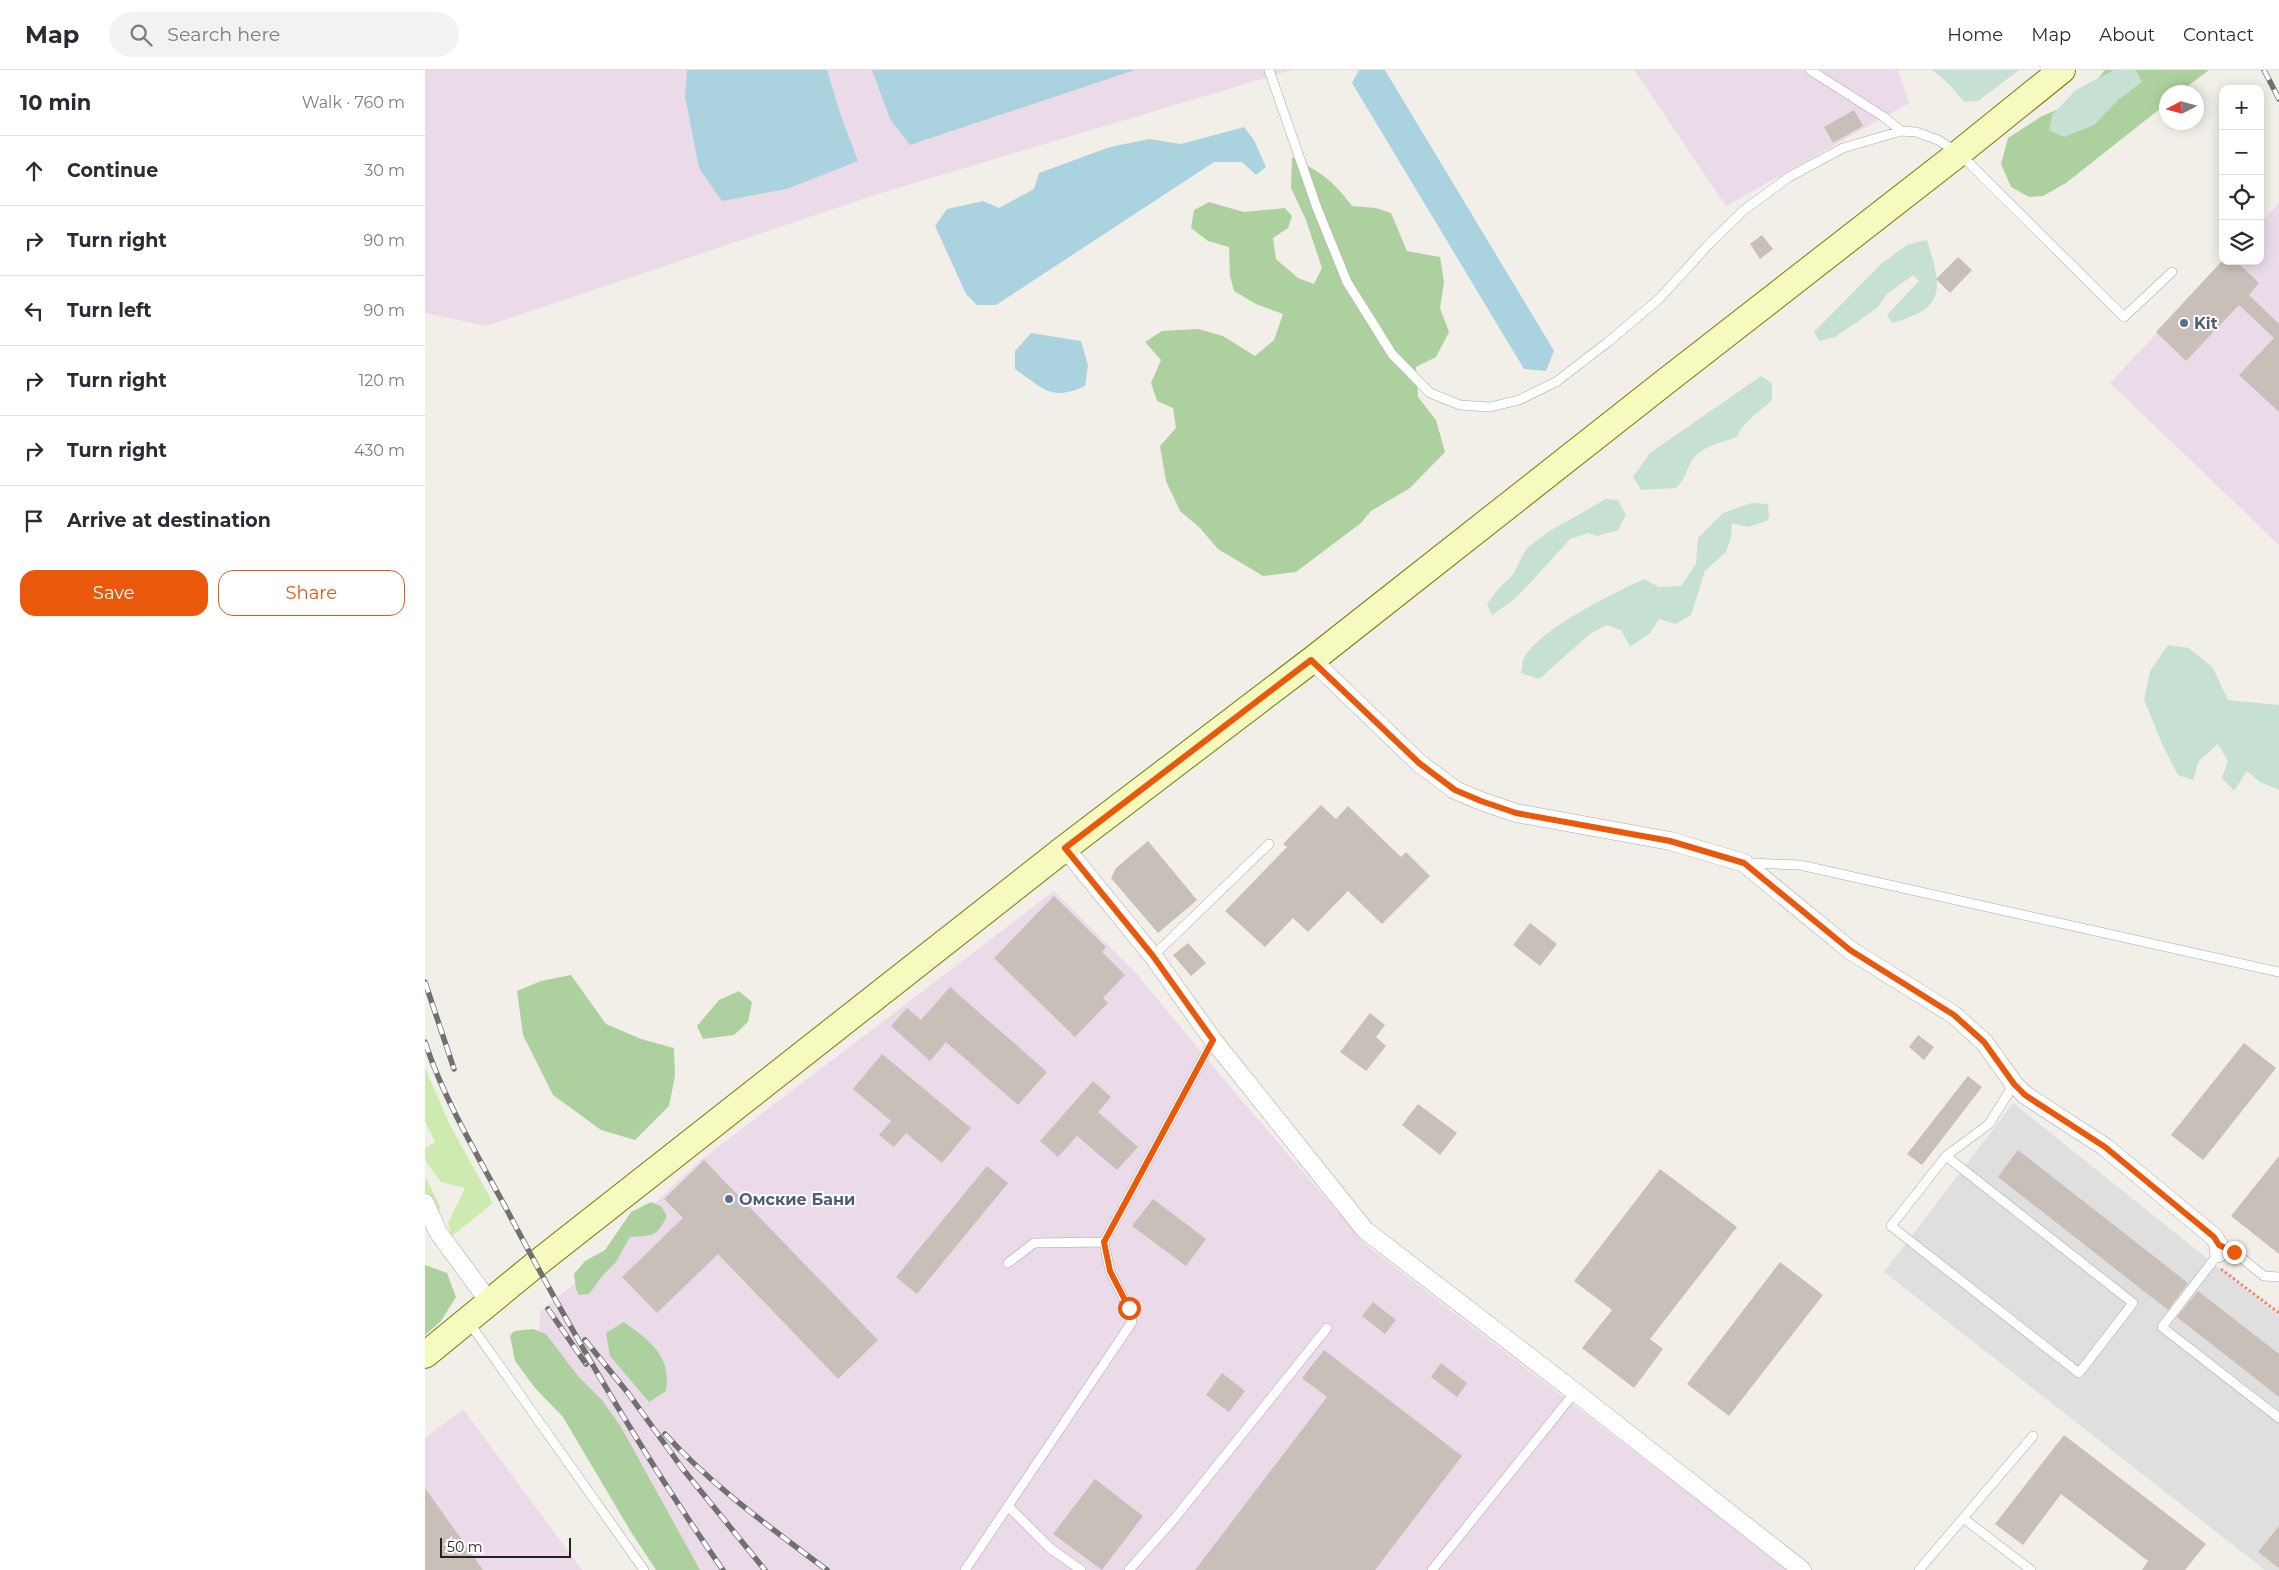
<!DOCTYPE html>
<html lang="en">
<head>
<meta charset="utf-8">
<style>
  :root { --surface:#fff; --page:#f2f2f3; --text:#2b2b33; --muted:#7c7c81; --line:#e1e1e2; --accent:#ea580c }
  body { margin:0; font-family:Montserrat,sans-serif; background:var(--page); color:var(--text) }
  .controls { position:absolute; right:15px; top:15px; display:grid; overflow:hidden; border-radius:10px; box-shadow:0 2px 12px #0003 }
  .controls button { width:45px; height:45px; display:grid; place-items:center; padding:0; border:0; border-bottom:1px solid var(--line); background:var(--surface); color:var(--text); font:25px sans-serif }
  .compass { position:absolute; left:1734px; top:15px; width:45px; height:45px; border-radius:50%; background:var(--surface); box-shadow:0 2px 12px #0003; rotate:264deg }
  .scale { position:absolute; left:15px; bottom:12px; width:131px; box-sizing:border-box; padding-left:5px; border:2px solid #222; border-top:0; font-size:14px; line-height:18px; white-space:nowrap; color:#222; -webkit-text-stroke:4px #fff; paint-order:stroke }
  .stop { position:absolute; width:15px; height:15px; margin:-11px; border:4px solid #ea580c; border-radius:50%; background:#fff }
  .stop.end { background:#ea580c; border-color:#fff; box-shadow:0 1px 5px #0008 }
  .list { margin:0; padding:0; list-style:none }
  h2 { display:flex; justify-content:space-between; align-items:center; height:65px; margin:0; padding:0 20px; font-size:21px }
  h2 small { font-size:16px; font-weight:400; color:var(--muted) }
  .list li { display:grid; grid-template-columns:32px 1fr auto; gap:15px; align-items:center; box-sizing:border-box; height:70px; padding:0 20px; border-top:1px solid var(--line) }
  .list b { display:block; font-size:19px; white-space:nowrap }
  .list em { font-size:16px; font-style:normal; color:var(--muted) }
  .actions { display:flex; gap:10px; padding:15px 20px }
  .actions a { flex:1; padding:11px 0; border:1px solid var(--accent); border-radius:15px; text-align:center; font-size:18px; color:var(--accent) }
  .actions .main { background:var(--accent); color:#fff }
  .icon { flex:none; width:28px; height:28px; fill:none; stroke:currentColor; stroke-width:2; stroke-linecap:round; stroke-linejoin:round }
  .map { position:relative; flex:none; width:1854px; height:1500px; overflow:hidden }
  header { display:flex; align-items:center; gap:30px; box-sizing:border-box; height:70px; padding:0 25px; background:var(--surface); border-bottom:1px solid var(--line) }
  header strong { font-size:24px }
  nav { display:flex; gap:28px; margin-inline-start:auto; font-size:18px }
  .search { width:350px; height:45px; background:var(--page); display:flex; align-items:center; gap:12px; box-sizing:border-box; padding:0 18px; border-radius:28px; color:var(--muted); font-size:19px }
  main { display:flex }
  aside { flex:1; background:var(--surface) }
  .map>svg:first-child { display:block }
</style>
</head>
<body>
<header>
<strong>Map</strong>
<div class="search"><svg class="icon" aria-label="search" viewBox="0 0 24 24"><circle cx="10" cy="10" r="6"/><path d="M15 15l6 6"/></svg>Search here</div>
<nav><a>Home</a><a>Map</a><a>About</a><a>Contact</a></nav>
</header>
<main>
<aside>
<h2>10 min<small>Walk · 760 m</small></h2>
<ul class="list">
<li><svg class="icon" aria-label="ahead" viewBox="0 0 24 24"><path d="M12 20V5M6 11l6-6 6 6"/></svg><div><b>Continue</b></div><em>30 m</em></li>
<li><svg class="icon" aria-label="right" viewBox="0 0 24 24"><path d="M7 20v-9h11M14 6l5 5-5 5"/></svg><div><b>Turn right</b></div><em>90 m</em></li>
<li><svg class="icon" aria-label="left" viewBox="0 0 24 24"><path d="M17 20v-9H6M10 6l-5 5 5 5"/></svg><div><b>Turn left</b></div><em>90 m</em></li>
<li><svg class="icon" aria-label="right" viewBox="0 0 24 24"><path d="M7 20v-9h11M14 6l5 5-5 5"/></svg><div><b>Turn right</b></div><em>120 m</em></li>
<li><svg class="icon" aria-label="right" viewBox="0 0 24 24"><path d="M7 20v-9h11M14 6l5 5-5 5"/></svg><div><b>Turn right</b></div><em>430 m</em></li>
<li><svg class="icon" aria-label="arrive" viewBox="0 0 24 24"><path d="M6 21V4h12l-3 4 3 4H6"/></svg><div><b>Arrive at destination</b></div></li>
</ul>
<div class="actions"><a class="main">Save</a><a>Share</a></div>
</aside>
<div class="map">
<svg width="1854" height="1500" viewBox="0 0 1854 1500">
  <rect width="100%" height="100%" fill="#f2efe9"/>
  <!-- residential -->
  <path fill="#e0dfdf" d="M1588 1033 1854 1246V1500H1840L1459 1202Z"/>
  <!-- industrial -->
  <path fill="#ebdbe8" d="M0 0H867L456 123 61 256 0 243Z
    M1209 0H1473L1484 33 1301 136Z
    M1854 133V475L1685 313 1799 191H1835V153Z
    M629 821 711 903 806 1018 941 1175 1363 1500H246L113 1298 115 1242 169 1197 235 1128 276 1090Z
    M38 1339 157 1500H0V1368Z"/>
  <!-- grass -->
  <path fill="#cdebb0" d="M0 998 26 1057 68 1133 27 1166 23 1153 40 1118 16 1112 0 1090V1078L10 1072 0 1051Z
    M0 1106 16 1138 0 1149Z"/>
  <!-- forest -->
  <path fill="#add19e" d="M1680 0H1784L1755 22H1742L1741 34 1641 113 1618 126 1604 127 1586 117 1576 94 1583 68 1617 46 1655 30Z
    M867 87C896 103 907 109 927 136L951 138 966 143 982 181 1015 187 1019 212 1015 238 1024 262 1011 287 991 297 993 327 1011 350 1020 382 985 418 946 441 936 453 871 502 838 506 793 479 774 457 755 441 741 411 735 376 751 358 748 338 732 331 726 313 736 290 720 272 737 261 773 259 798 266 830 286 849 270 858 244 831 234 809 221 805 206 804 177 783 171 766 158 769 140 784 132 819 142 860 138 867 146 863 158 848 168 851 189 873 208 889 214 897 198 881 150 866 118Z
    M146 905 181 954 216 969 249 978 250 1006 244 1036 210 1070 176 1060 128 1025 98 965 92 921 116 911Z
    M314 921 327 932 323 952 309 965 278 969 272 956 294 930Z
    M226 1132 236 1136 242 1146C231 1168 228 1165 205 1167L191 1192 179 1204 164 1224 154 1225 151 1219 149 1204 160 1191 180 1180 206 1142Z
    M0 1195 22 1203 31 1227 16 1251 0 1265Z
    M199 1252C225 1271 247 1286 241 1321L224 1332 185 1286 181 1263Z
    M108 1259 121 1264 153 1306 177 1330 196 1357 275 1500H231L206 1462 138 1347 110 1318 90 1291 85 1266 89 1261Z"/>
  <!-- wetland -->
  <path fill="#c6e0d4" d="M1507 0H1594L1553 31 1539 32 1524 14Z
    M1689 0H1711L1717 12 1693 30 1669 55 1639 67 1624 60 1627 45 1651 20Z
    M1502 170C1517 219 1522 238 1467 253L1462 245 1494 211 1488 205 1462 224 1453 237 1442 245 1410 267 1394 271 1389 262 1457 193 1482 175Z
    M1336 306 1347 313V330C1335 342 1318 351 1312 367 1295 374 1275 375 1265 394 1259 406 1261 407 1251 418L1216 420 1208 407 1225 383Z
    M1181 429 1193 430 1201 445 1193 460 1172 466 1163 463 1145 469 1107 511 1087 531 1067 545 1062 534 1073 519 1088 505 1101 479 1123 462Z
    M1327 433 1343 434 1344 447 1342 451 1323 457 1307 453 1306 467 1301 482 1280 501 1266 545 1251 554 1234 549 1225 563 1205 577 1196 560 1181 555 1165 564 1114 609 1096 603C1097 599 1097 592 1099 588 1114 559 1189 523 1219 509L1234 517 1256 516 1271 494 1273 468 1298 443Z
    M1743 575 1764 578 1788 598 1803 630 1854 635V720L1835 712 1822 701 1809 721 1797 708 1803 691 1793 674 1774 691 1768 710 1753 705 1738 676 1719 630 1725 601Z"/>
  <!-- water -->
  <path fill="#aad3df" d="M262 0H402L416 46 433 91 362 119 297 131 274 98 260 26Z
    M447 0H710L485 75 465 49Z
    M934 0H960L1129 281 1121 301 1099 299 927 13Z
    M819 57 829 70 841 97 831 105 817 92H789L571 235H552L541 224 510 156 522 139 558 131 574 138 609 119 614 103 685 77 724 69 756 74Z
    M606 263 656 271 663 295 660 316C626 332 618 318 590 299V281Z"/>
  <!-- building -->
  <path fill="#c7bfb8" d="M1429 40 1438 56 1408 73 1399 57Z
    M1337 165 1348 179 1335 189 1325 174Z
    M1533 187 1547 200 1525 223 1511 209Z
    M1797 191H1811L1834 213 1824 225 1854 254V342L1814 305 1849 268 1814 235 1761 291 1731 262Z
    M896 735 911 749 923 736 976 787 981 782 1005 806 957 854 923 821 883 862 868 848 840 877 800 841 862 777 858 774Z
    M723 771 772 830 733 863 686 808 691 798Z
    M629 826 681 877 677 882 700 905 678 928 683 933 650 967 569 888Z
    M1105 853 1132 874 1115 896 1088 875Z
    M763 873 781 893 766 906 748 885Z
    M525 917 622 1002 593 1035 521 972 505 991 466 956 482 938 496 950Z
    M945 943 960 955 951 967 961 976 941 1001 915 982Z
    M1493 965 1509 977 1499 990 1484 977Z
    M1819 973 1851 998 1778 1090 1746 1065Z
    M457 984 546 1058 517 1093 481 1063 469 1077 454 1065 466 1051 428 1019Z
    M1543 1006 1557 1017 1497 1095 1482 1084Z
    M668 1011 686 1027 673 1042 713 1077 692 1100 652 1066 633 1087 615 1071Z
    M993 1034 1032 1063 1015 1085 977 1055Z
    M1593 1080 1763 1213 1743 1240 1573 1107Z
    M1854 1086V1184L1806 1146Z
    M279 1090 453 1270 413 1309 293 1184 232 1243 197 1207 258 1148 239 1129Z
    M562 1096 583 1113 492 1224 471 1207Z
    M1235 1099 1312 1157 1225 1269 1238 1279 1209 1318 1157 1278 1187 1240 1149 1211Z
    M728 1129 781 1169 761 1196 707 1156Z
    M1355 1192 1398 1225 1304 1346 1262 1314Z
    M1773 1221 1854 1284V1327L1752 1247Z
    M948 1232 971 1250 960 1264 937 1246Z
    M899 1280 1037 1386 950 1500H770L902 1327 877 1308Z
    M1016 1293 1042 1313 1032 1327 1006 1307Z
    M797 1303 820 1321 804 1342 781 1325Z
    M1639 1365 1781 1474 1760 1500H1717L1723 1491 1636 1424 1598 1475 1570 1454Z
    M670 1409 718 1446 677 1500 628 1464Z
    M0 1418 58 1500H0Z
    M1854 1456V1498L1833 1482Z"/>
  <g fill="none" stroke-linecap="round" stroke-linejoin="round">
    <!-- lane casing -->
    <g stroke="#a9a9a9" stroke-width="10">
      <path id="lane" d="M844 0 892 138 922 212 967 284 1005 323 1035 335 1065 337 1094 330 1131 312 1183 272 1235 228 1285 173 1319 140 1364 107 1418 78 1476 61 1491 62 1513 70 1534 83 1699 247 1747 202
        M1385 0 1459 47 1476 61
        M1321 793 1375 795 1854 902
        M728 886 844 774
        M1521 1086 1708 1233 1654 1303 1466 1156 1521 1086 1564 1054 1589 1014
        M1794 1175 1809 1182 1839 1206 1854 1207
        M1794 1183 1737 1257 1854 1348
        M583 1193 609 1173 679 1172
        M43 1251 219 1500
        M583 1436 626 1479 656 1500
        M1538 1448 1606 1500
        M540 1500 707 1252 704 1239 685 1201 679 1172 788 970
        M704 1500 750 1448 902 1258
        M1007 1500 1150 1322
        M1494 1500 1608 1366"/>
    </g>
    <!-- street casing -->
    <g stroke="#a9a9a9" stroke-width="19">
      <path id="street" d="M887 590 994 693 1030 720 1056 731 1091 743 1245 771 1319 793 1425 880 1529 945 1559 972 1589 1014 1600 1025 1680 1077 1789 1167 1794 1175V1183
        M640 778 728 886 788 970 940 1160 1150 1322 1377 1500
        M0 1133 13 1162 65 1233"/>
    </g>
    <!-- secondary casing -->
    <g stroke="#707d05" stroke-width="28">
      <path id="secondary" d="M0 1285 111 1194 640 778 887 590 1240 312 1534 83 1637 0"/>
    </g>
    <!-- path -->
    <path stroke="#fa8072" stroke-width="3" stroke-dasharray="2.5 2.5" stroke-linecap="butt" d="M1796 1199 1854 1243"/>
    <!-- lane -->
    <use href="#lane" stroke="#fff" stroke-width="9"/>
    <!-- street -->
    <use href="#street" stroke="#fff" stroke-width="18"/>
    <!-- secondary -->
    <use href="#secondary" stroke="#f7fabf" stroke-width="26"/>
    <!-- rail casing -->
    <g stroke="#707070" stroke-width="5.5">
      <path id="rail" d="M1839 0 1854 29
        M0 912 29 999
        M0 972C20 1032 53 1086 83 1142 148 1265 218 1386 298 1500
        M123 1239 161 1294
        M160 1270 203 1323 257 1398 340 1500
        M240 1364C287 1416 346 1458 402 1500"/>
    </g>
    <!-- rail -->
    <use href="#rail" stroke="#fff" stroke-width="4" stroke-dasharray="11" stroke-linecap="butt"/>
  </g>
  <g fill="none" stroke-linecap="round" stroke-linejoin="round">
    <!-- route -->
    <path stroke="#ea580c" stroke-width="6" d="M704 1238 685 1201 679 1172 788 970 728 886 640 778 886 590 994 693 1030 720 1056 731 1091 743 1245 771 1319 793 1425 880 1529 945 1559 972 1589 1014 1600 1025 1680 1077 1789 1167 1794 1175 1809 1182"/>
  </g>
  <!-- markers -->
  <g fill="#5c6f8a" stroke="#fff" stroke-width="2">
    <circle cx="1759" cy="253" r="5"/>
    <circle cx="304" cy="1129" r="5"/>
  </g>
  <g text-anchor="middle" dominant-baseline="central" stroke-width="4" stroke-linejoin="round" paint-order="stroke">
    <!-- service labels -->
    <g font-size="16" font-weight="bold" fill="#4e5e75" stroke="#fff" text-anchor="start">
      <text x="1769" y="253">Kit</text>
      <text x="314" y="1129">Омские Бани</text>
    </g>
  </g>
</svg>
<div class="controls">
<button>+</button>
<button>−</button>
<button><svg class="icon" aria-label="locate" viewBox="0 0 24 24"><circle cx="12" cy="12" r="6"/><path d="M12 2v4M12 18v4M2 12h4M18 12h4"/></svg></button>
<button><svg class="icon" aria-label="layers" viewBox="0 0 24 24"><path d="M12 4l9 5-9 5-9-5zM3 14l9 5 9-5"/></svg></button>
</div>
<svg class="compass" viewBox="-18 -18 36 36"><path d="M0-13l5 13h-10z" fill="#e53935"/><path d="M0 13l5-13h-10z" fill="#7c7c81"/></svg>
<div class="scale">50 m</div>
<div class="stop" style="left:704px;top:1238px"></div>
<div class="stop end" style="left:1809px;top:1182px"></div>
</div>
</main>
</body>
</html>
